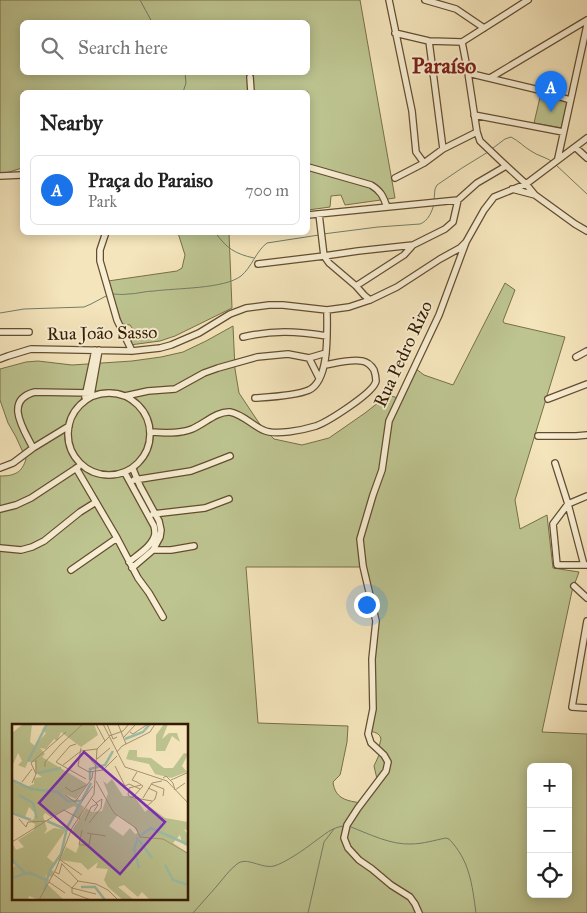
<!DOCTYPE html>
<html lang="en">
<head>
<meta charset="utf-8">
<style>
  :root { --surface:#fff; --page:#f6f6f6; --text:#222; --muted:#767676; --line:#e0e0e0; --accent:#1a73e8 }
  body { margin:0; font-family:"IM FELL Great Primer",serif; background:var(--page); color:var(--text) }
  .controls { position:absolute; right:15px; bottom:15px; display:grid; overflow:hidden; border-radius:8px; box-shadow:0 2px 12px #0003 }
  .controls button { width:45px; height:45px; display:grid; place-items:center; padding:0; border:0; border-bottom:1px solid var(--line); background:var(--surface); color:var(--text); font:25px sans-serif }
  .you { position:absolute; left:366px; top:604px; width:18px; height:18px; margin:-12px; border:4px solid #fff; border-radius:50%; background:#1a73e8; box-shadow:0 0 0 8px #1a73e833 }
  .badge { display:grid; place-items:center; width:32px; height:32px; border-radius:50%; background:var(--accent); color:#fff; font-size:16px; font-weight:700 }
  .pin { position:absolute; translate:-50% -41px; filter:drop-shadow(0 1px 2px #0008) }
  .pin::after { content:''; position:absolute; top:26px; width:18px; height:15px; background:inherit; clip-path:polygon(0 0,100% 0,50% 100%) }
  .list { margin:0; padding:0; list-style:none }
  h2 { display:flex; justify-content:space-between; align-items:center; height:65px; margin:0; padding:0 20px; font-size:21px }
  h2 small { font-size:16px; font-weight:400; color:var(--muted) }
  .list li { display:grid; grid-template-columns:32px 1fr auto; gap:15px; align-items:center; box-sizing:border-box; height:70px; margin:0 10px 10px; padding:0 10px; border:1px solid var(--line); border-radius:8px }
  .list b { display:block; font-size:19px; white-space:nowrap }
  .list p { margin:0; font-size:16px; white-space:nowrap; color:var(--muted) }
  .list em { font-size:16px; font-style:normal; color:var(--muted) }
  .icon { flex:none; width:28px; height:28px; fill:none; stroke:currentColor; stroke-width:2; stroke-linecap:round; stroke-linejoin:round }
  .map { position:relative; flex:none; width:587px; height:913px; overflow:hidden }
  .search { position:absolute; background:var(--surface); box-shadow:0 2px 12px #0003; left:20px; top:20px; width:290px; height:55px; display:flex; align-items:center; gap:12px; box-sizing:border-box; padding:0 18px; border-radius:8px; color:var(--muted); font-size:19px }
  .panel { position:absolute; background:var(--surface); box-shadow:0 2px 12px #0003; left:20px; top:90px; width:290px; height:145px; border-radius:8px }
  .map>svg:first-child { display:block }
</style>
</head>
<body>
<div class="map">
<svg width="587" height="913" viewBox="0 0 587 913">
  <rect width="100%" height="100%" fill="#f5e5bc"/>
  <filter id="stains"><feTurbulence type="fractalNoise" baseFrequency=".004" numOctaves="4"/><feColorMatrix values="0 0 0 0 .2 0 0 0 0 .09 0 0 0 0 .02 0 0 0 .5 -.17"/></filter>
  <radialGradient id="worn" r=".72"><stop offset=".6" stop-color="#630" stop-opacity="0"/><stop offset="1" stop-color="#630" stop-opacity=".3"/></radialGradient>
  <!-- green -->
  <path fill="#bdc490" stroke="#786f48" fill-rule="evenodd" d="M0 0H360L395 198 345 205 341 195 331 196 330 207 308 210V92H22V168L0 175ZM22 22H308V72H22Z
    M541 93 567 101 562 128 534 123Z
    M178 233H229L232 308 175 336 160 341 130 345 134 331 130 325 122 324 108 281 177 271 182 268 185 255Z
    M505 283 515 290 503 321 504 323 565 337 515 500 520 529 547 515 553 568 579 572 572 591 542 732 587 734V913H0V476C14 476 22 473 26 459L16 437 8 423 0 400V369L26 362 38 361 72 365 132 361 161 357 183 352 206 341 233 326 235 369 239 393 259 423 274 439 302 445 329 438 365 413 388 395 398 398 415 368 424 375 453 385ZM246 567H366L375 640 369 731C374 732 380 733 381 739L379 747V755L374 766 377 779C373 789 364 791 362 803 347 801 335 799 333 782L340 775 341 771 347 742 348 726 258 723ZM14 726H188V899H14ZM531 767H568V894H531Z"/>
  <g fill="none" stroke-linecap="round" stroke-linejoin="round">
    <!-- stream -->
    <path stroke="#737d67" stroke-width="1" d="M140 0 152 22
      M183 92 186 83 185 72
      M493 148 505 139 511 137C519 141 524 147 531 151 538 156 546 157 553 162
      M556 165 587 194
      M434 200 435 189 437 185 462 168 488 152
      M215 232C226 248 235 254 254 258
      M323 234 378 227 420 224C428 221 432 212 434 204
      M112 294C117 294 122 295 128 294 137 294 145 291 154 291 176 288 224 289 241 276 252 267 256 251 267 243L319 235
      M0 313 24 309 84 307 91 304 108 295
      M351 827C369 834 391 845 411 844 423 844 435 840 446 838L449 839C470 861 472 884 476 913
      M193 913C201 904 208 896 216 887 223 879 229 870 237 864 247 856 261 869 274 866 285 863 305 849 314 842 324 835 332 827 344 826
      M308 913 324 842 334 829"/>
    <!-- minor casing -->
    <g stroke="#644d2f" stroke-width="8">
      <path id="minor" d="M389 0 412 111 416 152 424 163
        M425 0 456 9 484 28
        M395 33 429 41 462 42
        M429 41 443 149
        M462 42 468 73 477 132 480 141 501 161 526 184 535 195 575 224 587 231
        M462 42 528 0
        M468 73 539 90 570 100
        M250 77 251 92
        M490 78 587 20
        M474 115 563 132
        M575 147 587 158
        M558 158 587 25
        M308 167 371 185C381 191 383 196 387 207
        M0 176 22 175
        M395 178 424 163 443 149 477 132
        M512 189 535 195
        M319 214 324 256 329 263 356 286 364 295 370 300
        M308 215 458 200 477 183 506 166
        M106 232 100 250V261L117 320 132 351
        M258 264 324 256 358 251 413 245
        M356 286 404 255 413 245 445 229 453 222 458 200
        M0 332H29
        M243 337C273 330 296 331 327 336
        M576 357 587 351
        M309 358 326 353
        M0 359 8 356 31 349 132 351 160 348 171 345 199 333 230 314 246 308 269 305H283L327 310 349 307 370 300 397 287 440 259 460 248 466 242 484 210 494 197 526 184 587 138
        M68 434a41 41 0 1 1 82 0a41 41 0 1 1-82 0Z
        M91 395 99 350
        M125 396 148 391 175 389 204 373 218 368 257 357 288 354 309 358 319 378
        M85 397 95 350
        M255 398C270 397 295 396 309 390 330 380 327 331 327 310
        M548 399 587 384
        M151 432C164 433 180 434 192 429 204 424 217 411 230 412 242 414 252 425 263 430 275 436 303 430 316 426 327 422 374 393 376 381 376 378 375 373 374 370 371 365 368 362 362 361 351 359 336 363 325 365
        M538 436H576L587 435
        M33 448C24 430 3 400 35 392L91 393
        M555 463 568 504 584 565
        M0 468 13 463 33 448 69 426
        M76 468 117 538 138 578 149 593 163 617
        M125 473 154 526C155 529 155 532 155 534 153 546 137 555 129 562
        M134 480 191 471 207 465 230 456
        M587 496 568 504 553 524 557 565H587
        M0 509 16 505 31 498 78 467
        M153 514 205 508 229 499
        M0 548 21 550 32 547 44 541 80 512 96 502
        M153 550H171L194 546
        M132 568 153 550 160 537 161 530 159 521 140 486 133 469
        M71 570 117 538
        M574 586 587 598
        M587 621 572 707 587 708
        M419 913 415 904 410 897 391 885 372 869 359 860 348 848 344 838 347 825 358 808 386 771 388 762 384 755 371 743 368 734 373 709 372 659 376 621 363 566 360 539 373 495 382 470 389 421 439 315 466 242"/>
    </g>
    <!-- minor -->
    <use href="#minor" stroke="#f8eed3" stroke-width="5.5"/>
  </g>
  <g text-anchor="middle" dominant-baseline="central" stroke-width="4" stroke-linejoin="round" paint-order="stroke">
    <!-- street labels -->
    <g font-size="18" fill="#331a00" stroke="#f8eed3">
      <text transform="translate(102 333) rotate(-1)">Rua João Sasso</text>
      <text transform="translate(403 354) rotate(-65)">Rua Pedro Rizo</text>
    </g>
    <!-- district labels -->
    <g font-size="22" font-weight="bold" fill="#7a1f14" stroke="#f8eed3">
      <text x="444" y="65">Paraíso</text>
    </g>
  </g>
  <!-- overview -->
  <g transform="translate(12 724)">
    <rect width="176" height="176" fill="#f5e5bc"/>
    <path d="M11 0H20L18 18 23 22 34 9 30 6 34 0H82L86 11 69 23 49 8 45 17 42 15 34 25 28 24 33 30 30 33 75 60 64 75 52 70 72 83 68 94 60 91 65 84 62 82 39 93 33 89 31 92 35 105 32 110 42 104 54 106 35 133 43 140 39 145 42 148 39 153 33 151 37 156 35 160 52 176H27L17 172 16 176H0V146L3 141 0 138V118L4 126 12 123 6 116 22 106 23 100 18 97 22 95 23 89 17 83 13 93 0 89V54L6 61 8 58 15 63 22 60V54L30 53 24 49 23 38H16L13 44 6 41 10 37 6 29 0 43V9ZM152 0H156L150 15 157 9H165L168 18 160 12 153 27H144V11ZM117 26H125V33L139 34 152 44H161L172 29 176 30 170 42 175 48 159 54 143 50 137 40 114 35ZM100 55 111 72H122L133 88 138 83 153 94 176 98V107L172 105 176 111V123L170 119 168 111 161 119 176 129V176H126L137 175 130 168 126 173 112 161 106 163 122 176H111L96 163 92 156 96 145 84 144 86 138 76 146 69 139 48 136 54 123 64 129 70 114 60 109 61 105 74 84 80 88 90 87 96 69 91 57 95 60ZM106 91 121 102 126 109 123 110 118 104 111 112 97 102Z" fill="#bdc490" fill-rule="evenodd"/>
    <path fill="none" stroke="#9dbfac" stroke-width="2.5" d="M113 15 131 8 138 0M16 37 35 0M26 49 49 44M0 56 19 65 46 68 55 77H69M78 56V45L93 41 101 27M7 71 21 79 25 95M0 89 19 96M35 97 53 105M128 112 139 104 177 121M126 113 122 125 127 144M127 116 140 134M0 136 13 149M153 141 161 156 177 161M17 148 33 156M0 154 15 149 23 151M69 163H83L93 176M32 166 38 146 49 130 55 104 79 59"/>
    <path fill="none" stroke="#a79471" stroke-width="1" d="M84 0 93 17M91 0 113 43 155 57 177 80M95 0 101 15 105 13M106 0 114 20M118 8 121 10 136 0M97 12 111 7 117 0M111 14 124 0M64 20 58 22 44 38 74 55M71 26 84 42M69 27 85 25 97 13M105 28 110 22 138 8 143 0M85 35 98 24M51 41 69 27M66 42 77 48 91 46 105 32M66 42 69 24M103 42 113 62M33 43V38L48 21 71 0M125 48 120 56 125 58 131 62 120 74 116 71 117 64 129 61M24 50 19 39 54 8M151 54 154 52 161 59 163 66 173 59M159 56 177 48M84 57 102 89 124 104 128 113 151 115 177 130M10 58 20 45M20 59 24 50V36M139 60 152 65 151 72M113 62 117 60 128 65M53 63 60 68 75 61M53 71 63 78 80 54 81 47M126 73 134 83 143 75 145 68 136 64M123 74 140 77M131 74 140 59 150 57M80 75 86 81 82 87M70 77 81 62M7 95 14 103 16 98 34 97M73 97 79 83 85 80M77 99 89 84 90 75 84 79M70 106 67 121H77L79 110M75 109 94 112M0 118 52 86 68 95M47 135 70 151M50 140 66 157M43 148 47 150 50 139M41 150 60 164V169L79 176M37 158 53 169M60 164 66 157 84 160 96 166 106 176M60 164 84 170M27 176 44 145 60 104 82 70 85 25"/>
    <path fill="#7b2cbf" fill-opacity="0.15" stroke="#7b2cbf" stroke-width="2.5" d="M72 28 153 98 108 150 27 79Z"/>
    <rect width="176" height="176" fill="none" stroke="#331a00" stroke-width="2.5"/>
  </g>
  <rect width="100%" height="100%" filter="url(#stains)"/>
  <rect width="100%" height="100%" fill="url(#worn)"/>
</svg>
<div class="controls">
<button>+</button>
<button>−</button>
<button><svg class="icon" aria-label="locate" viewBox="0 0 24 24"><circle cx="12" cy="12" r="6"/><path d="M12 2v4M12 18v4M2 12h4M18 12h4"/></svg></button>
</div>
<div class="you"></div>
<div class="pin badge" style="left:551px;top:112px">A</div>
<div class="search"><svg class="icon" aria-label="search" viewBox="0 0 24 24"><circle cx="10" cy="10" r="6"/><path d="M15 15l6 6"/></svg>Search here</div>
<section class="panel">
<h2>Nearby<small></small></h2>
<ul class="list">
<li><span class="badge">A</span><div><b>Praça do Paraiso</b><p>Park</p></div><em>700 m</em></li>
</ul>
</section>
</div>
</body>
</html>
